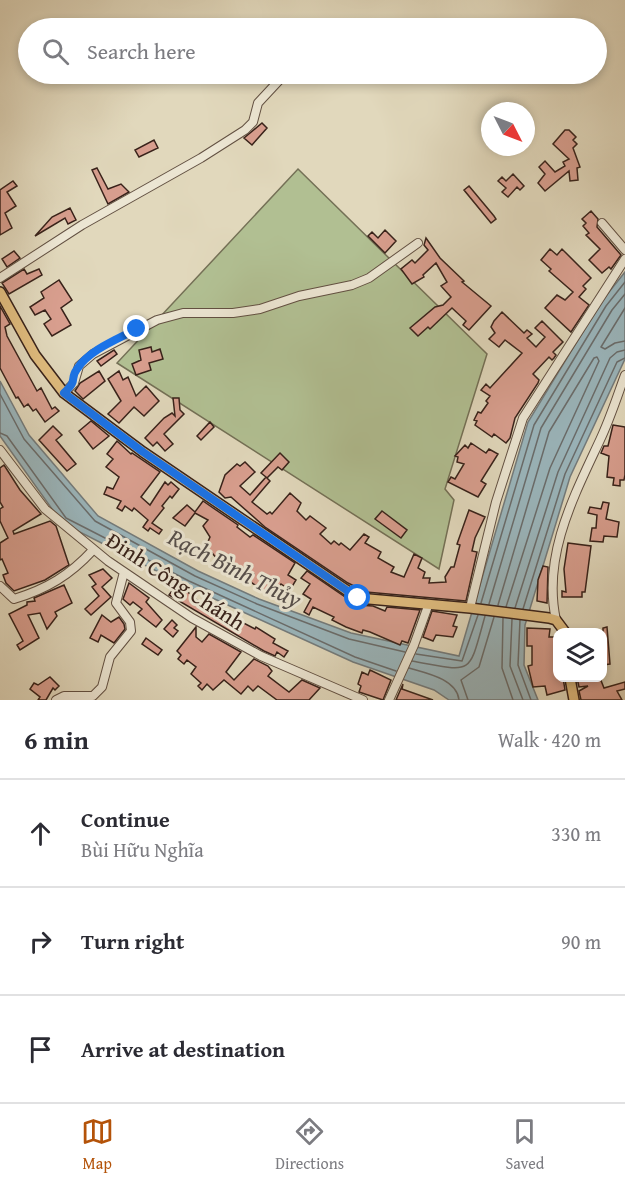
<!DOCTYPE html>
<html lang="en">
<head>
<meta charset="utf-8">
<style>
  :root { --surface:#fff; --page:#f2f2f3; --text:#2b2b33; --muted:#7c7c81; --line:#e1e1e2; --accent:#b45309 }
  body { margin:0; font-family:"Gentium Book Plus",serif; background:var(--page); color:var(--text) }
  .controls { position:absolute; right:18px; bottom:18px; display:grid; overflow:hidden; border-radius:12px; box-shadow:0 3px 9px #0003 }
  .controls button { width:54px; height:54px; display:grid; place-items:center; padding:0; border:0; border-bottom:2px solid var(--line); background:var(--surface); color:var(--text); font:30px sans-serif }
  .compass { position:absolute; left:481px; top:102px; width:54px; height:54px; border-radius:50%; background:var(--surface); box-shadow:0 3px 9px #0003; rotate:132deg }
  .stop { position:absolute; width:18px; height:18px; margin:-14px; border:4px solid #1a73e8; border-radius:50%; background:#fff }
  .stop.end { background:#1a73e8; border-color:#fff; box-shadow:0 2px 6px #0008 }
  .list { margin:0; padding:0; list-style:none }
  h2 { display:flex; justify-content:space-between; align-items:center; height:78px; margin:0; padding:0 24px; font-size:26px }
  h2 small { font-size:20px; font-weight:400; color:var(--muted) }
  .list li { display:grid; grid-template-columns:39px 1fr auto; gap:18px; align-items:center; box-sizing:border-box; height:108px; padding:0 24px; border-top:2px solid var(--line) }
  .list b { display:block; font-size:22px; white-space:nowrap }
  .list p { margin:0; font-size:20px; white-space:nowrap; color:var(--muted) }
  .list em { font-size:20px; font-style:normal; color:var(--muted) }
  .icon { flex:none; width:33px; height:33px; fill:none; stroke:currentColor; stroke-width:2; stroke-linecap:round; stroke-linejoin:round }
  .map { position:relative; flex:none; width:625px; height:700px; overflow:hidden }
  .search { position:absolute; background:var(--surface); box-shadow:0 3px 9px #0003; left:18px; right:18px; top:18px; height:66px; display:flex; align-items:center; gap:15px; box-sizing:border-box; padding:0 21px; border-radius:33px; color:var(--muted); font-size:22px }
  .sheet { height:402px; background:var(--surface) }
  nav { display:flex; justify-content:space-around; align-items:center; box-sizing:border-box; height:84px; border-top:2px solid var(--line); background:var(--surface); font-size:16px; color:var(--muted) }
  nav a { display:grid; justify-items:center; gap:3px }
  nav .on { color:var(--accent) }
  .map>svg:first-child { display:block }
</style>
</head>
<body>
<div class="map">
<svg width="625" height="700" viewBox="0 0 625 700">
  <rect width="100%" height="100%" fill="#e1d8bc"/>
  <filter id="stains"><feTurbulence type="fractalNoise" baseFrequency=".00333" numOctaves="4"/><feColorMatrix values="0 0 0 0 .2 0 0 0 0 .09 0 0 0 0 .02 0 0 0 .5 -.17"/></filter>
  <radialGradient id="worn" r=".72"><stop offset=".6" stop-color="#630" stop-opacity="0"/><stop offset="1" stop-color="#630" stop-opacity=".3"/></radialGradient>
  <!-- green -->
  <path fill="#b1bf92" stroke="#747056" stroke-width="1.5" d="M298 169 487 354 445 489 454 500 439 569 117 363Z"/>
  <!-- water -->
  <path fill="#9ab6bd" stroke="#737b7c" stroke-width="1.5" d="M625 272V359L570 477 525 625 524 665 538 700H449L434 690 353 662 186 586 62 523 0 436V381L29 435 98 516 198 571 259 599 351 633 459 656 528 422 601 302Z"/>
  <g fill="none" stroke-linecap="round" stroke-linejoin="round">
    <!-- shore -->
    <path stroke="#696c6c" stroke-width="1.5" d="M625 308 601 347 605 349 615 343 625 341
      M0 394 24 439 95 521 195 576 257 604 349 639 405 652
      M0 433 7 436 66 518 189 581 355 657 396 671
      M481 603 534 425 606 306 625 282
      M489 604 541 428 612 310 625 294
      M498 605 549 432 594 358 597 357 599 361 550 468 506 607
      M515 608 558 472 610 358 617 352 625 350
      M523 609 565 474 617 362 625 358
      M503 618 502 668 513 700
      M512 619 510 666 523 700
      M520 620 518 665 531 700
      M416 654 462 661 478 615
      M412 661C474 672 468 677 485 616
      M409 668C426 673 457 679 459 700
      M468 700 461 680 479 667 494 617"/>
  </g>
  <!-- building -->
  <path fill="#d89e8e" stroke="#38221a" stroke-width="1.5" d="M262 123 267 128 252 145 244 138Z
    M565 130H569L576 137 573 140 577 144 573 148 580 167 577 168 578 180 570 181 569 171 545 191 538 183 545 174 539 167 545 161 555 172 565 166 563 162 569 159 553 144Z
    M154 140 158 148 139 157 135 150Z
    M97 168 108 189 121 184 129 192 108 204 92 170Z
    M513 174 524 186 520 190 517 187 508 197 502 192 506 188 498 181 502 177 506 181Z
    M13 181 17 186 7 192 16 206 5 213 12 228 0 235V190Z
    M469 186 494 216 496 219 491 223 464 190Z
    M70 208 76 220 68 224 65 218 35 236 52 217Z
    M591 211 598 219 597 227 621 255 611 269 609 267 602 273 589 260 600 249 586 235 589 233 583 226 586 223 582 219Z
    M385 230 396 241 385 253 368 236 372 232 378 238Z
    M426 238 440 258 464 281 462 282 491 306 469 330 463 325 466 321 452 308 430 329 428 327 418 336 410 328 435 307 443 305 451 297 441 286 447 282 436 263 423 275 424 277 412 284 401 269 412 260 415 263 428 250 424 245Z
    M550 249 557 255 562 249 591 278 583 286 586 289 579 297 589 305 571 332 545 308 557 295 565 300 573 292 549 271 551 269 541 260Z
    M14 251 20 258 7 267 2 259Z
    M24 269 27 274 39 269 42 275 9 294 2 283Z
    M59 280 72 300 61 308 71 325 52 336 44 324 51 319 45 310 35 315 30 307 44 298 41 292Z
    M0 306 10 324 5 327 7 336 37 391 41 388 52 409 55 407 59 411 45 422 36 409 33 411 28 404 24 407 18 397 16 398 0 368Z
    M502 312 524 333 527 330 532 334 527 338 536 347 545 337 535 328 542 321 563 342 553 352 556 355 554 358 552 360 549 357 533 374 539 380 538 383 515 418 510 438 506 443 494 434 492 437 475 425 477 421 474 420 478 412 481 413 488 403 486 401 490 396 481 390 486 384 490 388 522 353 505 340 499 347 489 339 495 333 491 327 494 321Z
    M151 347 152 352 160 349 163 359 149 363 151 370 136 375 132 364 141 360 139 350Z
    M114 350 117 354 101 366 97 361Z
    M99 371 105 381 83 399 75 391 80 383Z
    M119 371 123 380 128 377 136 396 146 386 159 401 144 416 134 407 119 423 108 414 121 401 108 379Z
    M173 398H179L180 410 184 414 164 434 173 444 165 451 157 442 153 446 145 438 164 418 172 413 175 416Z
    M91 421 109 436 93 449 79 431Z
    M210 422 214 427 201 440 197 436Z
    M613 425 625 427V475L624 480H620V486L613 485 614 478 607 477 609 456 601 453 604 446H608Z
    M53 426 62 435 56 440 76 464 67 471 39 440Z
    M117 441 131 454 132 453 160 472 141 497 150 505 165 482 168 485 171 482 179 489 172 498 170 496 162 506 164 508 152 523 162 530 159 534 150 528 148 531 143 527 148 520 134 508 132 511 125 506 122 511 117 508 121 501 104 494 107 487 113 489 119 477 106 467 113 459 107 454Z
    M471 443 486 453 489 449 498 454 481 481 486 484 478 497 448 482 451 477 455 479 464 464 457 462 458 457 455 456 465 445 468 448Z
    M280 453 289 462 282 470 278 467 267 478 270 481 252 502 267 514 270 512 272 514 290 493 301 503 297 511 306 520 310 516 326 528 320 534 331 544 334 541 339 545 341 543 350 550 364 534 369 537 365 543 381 552 378 558 394 567 391 572 404 577 414 554 422 558 418 568 425 572 423 578H430L429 583 446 582 445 577 451 567H454L460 545 457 544 469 510 485 517 475 538 472 551 477 552 466 601 366 592 348 583 265 527 231 497 225 498 219 492 225 475 237 464 240 466 245 462 255 472 240 486 250 495 266 477 261 473Z
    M4 465 20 490 41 514 13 531 14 534 50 521 56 526 69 565 45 580 14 591 6 583 3 575 8 573 2 559 0 560V543L8 538 0 521V509L3 507 0 502V468Z
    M203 501 238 525 237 527 250 537 253 535 295 563 288 575 296 580 290 590 281 584 272 596 249 581 254 574 244 568 241 573 231 565 226 569 206 546 210 537 203 526 208 520 195 513 185 526 173 518 187 505 195 512Z
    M603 502 609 503 606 519 619 522 617 537 604 536 603 542 590 541 592 528H596L597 515 588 513 590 507 601 509Z
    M382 511 407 530 401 538 375 519Z
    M568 543 591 546 585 592H582V597H562V591L566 592 564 569Z
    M543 566 548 567 547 603 537 601 538 580Z
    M103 569 112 578 102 587 111 597 91 615 85 609 99 596 92 587 96 584 89 575Z
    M307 571 357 605 373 606 385 611 387 607 420 610 408 643 402 641 400 645 370 632 363 630 362 633 346 627 332 620 334 617 313 607 309 615 304 612 311 599 303 594 310 584 301 578Z
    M129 583 149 598 146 602 162 620 156 627 138 613 142 609 133 602 130 605 123 599Z
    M64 585 72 603 55 612 57 616 47 629 40 613 28 615 39 638 20 650 17 645 23 641 9 614 27 605V602L35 601 34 598Z
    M182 587 197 600 216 607 214 610 217 614 231 623 234 618 255 629 256 627 275 639 273 643 288 651 284 657 277 652 275 656 264 651 169 595 174 588 179 592Z
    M432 611 457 615 453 626 457 627 453 637 436 635 433 641 423 637Z
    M102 615 111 622 119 617 124 624 125 629 114 643 101 635 98 642 90 638Z
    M172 620 177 625 174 628 178 631 173 637 164 629Z
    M196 627V637L202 642 209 634 241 652 226 672 234 680 254 659 268 666 272 671 268 676 289 692 302 680 320 688 309 700H277L258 686 253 691 248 686 241 694 224 680 213 690 207 684 202 690 198 686 201 683 191 674 196 667 187 660 184 664 178 659 181 655 177 651Z
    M607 627 610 664 603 665V628Z
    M527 628 550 629 549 637H555L558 678H563L565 690 547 695 545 686 533 687 528 666 532 665V646H527Z
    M146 638 162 650 158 655 142 644Z
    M370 670 391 680 383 700 359 692 361 686 358 684 362 672 368 675Z
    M50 677 59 686 55 690 53 688 46 700H38L40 697 30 689 34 683 38 685Z
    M577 678H600L604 688 625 682V689L617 691 622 700H581L579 691 588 686 579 687Z
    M403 684 402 689 433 700H396Z"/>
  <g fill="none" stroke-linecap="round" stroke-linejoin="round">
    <!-- minor casing -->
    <g stroke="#625042" stroke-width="10">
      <path id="minor" d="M602 223 625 250
        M0 278 82 225 201 158 245 130 253 122 258 103 285 74
        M64 393 74 383 79 366 93 354 157 320 183 313H233L260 309 299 296 352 285 369 278 418 243
        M0 450 45 509 108 561 192 618 261 656 363 700
        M0 586 14 599C47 589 70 575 93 550
        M470 608 496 502 523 418 625 259
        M556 620C542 556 574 496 600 440 610 419 617 397 625 375
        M56 700 64 696H93L102 687 110 657 131 631 130 622 116 603 124 572
        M389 700 414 645 428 606"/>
    </g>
    <!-- major casing -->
    <g stroke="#38221a" stroke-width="12">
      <path id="major" d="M0 292 35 355 64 393 143 452 358 598 470 608 549 618 556 620 565 632
        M570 678 574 700"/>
    </g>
    <!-- minor -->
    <use href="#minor" stroke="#ece6d3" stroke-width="8"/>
    <!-- major -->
    <use href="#major" stroke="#e0bc7e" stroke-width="9"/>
  </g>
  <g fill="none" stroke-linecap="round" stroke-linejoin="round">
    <!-- route -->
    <path stroke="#1a73e8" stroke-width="8" d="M137 329C118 339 89 350 77 369 69 380 79 379 64 393L143 452 358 598"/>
  </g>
  <g text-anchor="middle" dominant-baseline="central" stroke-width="6" stroke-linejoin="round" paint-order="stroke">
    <!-- street labels -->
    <g font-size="22" fill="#38221a" stroke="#ece6d3">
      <text transform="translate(176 581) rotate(33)">Đinh Công Chánh</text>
    </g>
    <!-- water labels -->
    <g font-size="24" font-style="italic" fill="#554e4b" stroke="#ece6d3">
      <text transform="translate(235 568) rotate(27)">Rạch Bình Thủy</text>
    </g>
  </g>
  <rect width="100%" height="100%" filter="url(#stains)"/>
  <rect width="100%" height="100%" fill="url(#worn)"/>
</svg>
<div class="controls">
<button><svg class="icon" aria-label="layers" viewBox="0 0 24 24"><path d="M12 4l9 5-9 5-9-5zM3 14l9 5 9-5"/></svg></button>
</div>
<svg class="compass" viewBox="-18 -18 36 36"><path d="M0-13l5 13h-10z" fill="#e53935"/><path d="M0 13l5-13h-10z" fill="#7c7c81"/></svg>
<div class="stop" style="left:358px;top:598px"></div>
<div class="stop end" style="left:137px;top:329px"></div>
<div class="search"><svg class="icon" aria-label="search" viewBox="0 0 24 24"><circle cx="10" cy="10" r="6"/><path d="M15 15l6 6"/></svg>Search here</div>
</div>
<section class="sheet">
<h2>6 min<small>Walk · 420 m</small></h2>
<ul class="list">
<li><svg class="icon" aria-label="ahead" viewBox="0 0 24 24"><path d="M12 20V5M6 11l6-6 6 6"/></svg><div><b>Continue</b><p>Bùi Hữu Nghĩa</p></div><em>330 m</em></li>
<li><svg class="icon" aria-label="right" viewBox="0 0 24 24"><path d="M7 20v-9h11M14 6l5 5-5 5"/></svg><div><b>Turn right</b></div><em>90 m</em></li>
<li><svg class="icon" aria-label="arrive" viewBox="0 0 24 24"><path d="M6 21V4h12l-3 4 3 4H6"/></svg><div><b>Arrive at destination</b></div></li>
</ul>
</section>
<nav>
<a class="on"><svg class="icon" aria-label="map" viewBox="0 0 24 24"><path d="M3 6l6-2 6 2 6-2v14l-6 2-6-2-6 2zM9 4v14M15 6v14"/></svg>Map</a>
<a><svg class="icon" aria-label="directions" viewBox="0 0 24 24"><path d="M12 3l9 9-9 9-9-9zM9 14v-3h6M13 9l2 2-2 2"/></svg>Directions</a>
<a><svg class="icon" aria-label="saved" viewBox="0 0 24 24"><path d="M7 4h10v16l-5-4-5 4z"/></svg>Saved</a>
</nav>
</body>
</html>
